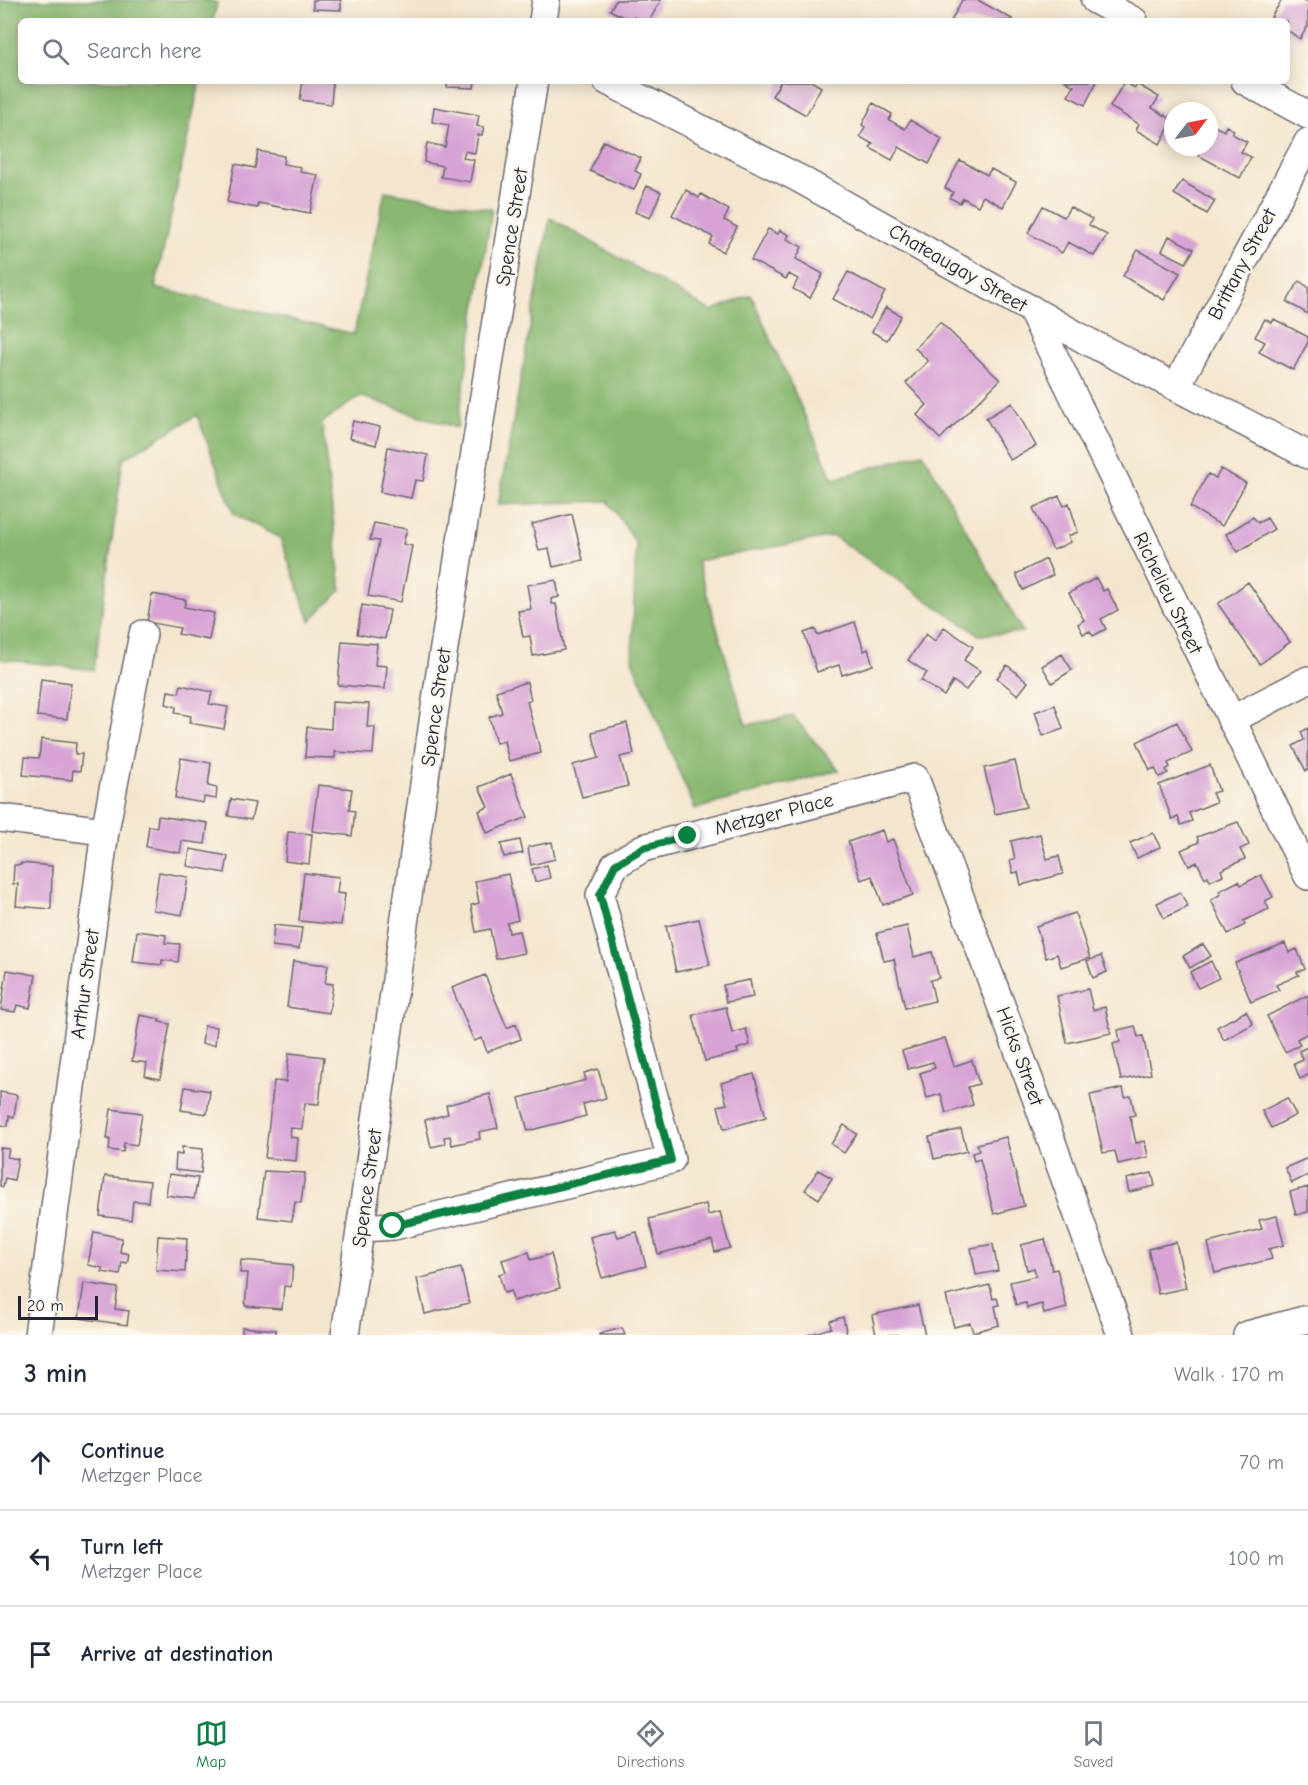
<!DOCTYPE html>
<html lang="en">
<head>
<meta charset="utf-8">
<style>
  :root { --surface:#fff; --page:#f6f6f7; --text:#1f2937; --muted:#747a83; --line:#e0e1e3; --accent:#0b8043 }
  body { margin:0; font-family:"Comic Neue",sans-serif; background:var(--page); color:var(--text) }
  .compass { position:absolute; left:1164px; top:102px; width:54px; height:54px; border-radius:50%; background:var(--surface); box-shadow:0 3px 15px #0003; rotate:58deg }
  .scale { position:absolute; left:18px; bottom:15px; width:80px; box-sizing:border-box; padding-left:6px; border:3px solid #22223b; border-top:0; font-size:16px; line-height:21px; white-space:nowrap; color:#22223b; -webkit-text-stroke:4px #fbf7ec; paint-order:stroke }
  .stop { position:absolute; width:18px; height:18px; margin:-14px; border:4px solid #0b8043; border-radius:50%; background:#fff }
  .stop.end { background:#0b8043; border-color:#fff; box-shadow:0 2px 6px #0008 }
  .list { margin:0; padding:0; list-style:none }
  h2 { display:flex; justify-content:space-between; align-items:center; height:78px; margin:0; padding:0 24px; font-size:26px }
  h2 small { font-size:20px; font-weight:400; color:var(--muted) }
  .list li { display:grid; grid-template-columns:39px 1fr auto; gap:18px; align-items:center; box-sizing:border-box; height:96px; padding:0 24px; border-top:2px solid var(--line) }
  .list b { display:block; font-size:22px; white-space:nowrap }
  .list p { margin:0; font-size:20px; white-space:nowrap; color:var(--muted) }
  .list em { font-size:20px; font-style:normal; color:var(--muted) }
  .icon { flex:none; width:33px; height:33px; fill:none; stroke:currentColor; stroke-width:2; stroke-linecap:round; stroke-linejoin:round }
  .map { position:relative; flex:none; width:1308px; height:1335px; overflow:hidden }
  .search { position:absolute; background:var(--surface); box-shadow:0 3px 15px #0003; left:18px; right:18px; top:18px; height:66px; display:flex; align-items:center; gap:15px; box-sizing:border-box; padding:0 21px; border-radius:9px; color:var(--muted); font-size:22px }
  .sheet { height:366px; background:var(--surface) }
  nav { display:flex; justify-content:space-around; align-items:center; box-sizing:border-box; height:84px; border-top:2px solid var(--line); background:var(--surface); font-size:16px; color:var(--muted) }
  nav a { display:grid; justify-items:center; gap:3px }
  nav .on { color:var(--accent) }
  .map>svg:first-child { display:block }
</style>
</head>
<body>
<div class="map">
<svg width="1308" height="1335" viewBox="0 0 1308 1335">
  <rect width="100%" height="100%" fill="#fbf7ec"/>
  <filter id="ink" filterUnits="userSpaceOnUse"><feTurbulence type="fractalNoise" baseFrequency=".0167" numOctaves="2"/><feDisplacementMap in="SourceGraphic" scale="12" xChannelSelector="R" yChannelSelector="G"/><feConvolveMatrix kernelMatrix="1 2 1 2 8 2 1 2 1" color-interpolation-filters="sRGB"/></filter>
  <filter id="wash" filterUnits="userSpaceOnUse"><feTurbulence type="fractalNoise" baseFrequency=".008" numOctaves="4" result="noise"/><feDisplacementMap in="SourceGraphic" scale="24" xChannelSelector="R" yChannelSelector="G"/><feGaussianBlur stdDeviation="1.35" result="paint"/><feColorMatrix in="noise" values="0 0 0 0 0 0 0 0 0 0 0 0 0 0 0 0 0 1.4 0 .05"/><feComposite in="paint" operator="in"/></filter>
  <g filter="url(#wash)">
    <rect width="100%" height="100%" fill="#f4e6ce"/>
    <!-- forest -->
    <path fill="#88b770" stroke="#556c56" stroke-width="1.5" d="M0 0H210L217 3 213 21H21V81H200L155 288 354 334 385 191 492 209 457 428 360 396 322 423 341 590 310 621 280 538 234 514 197 415 123 459 94 670 0 659Z
      M550 218 711 311 751 295 833 479 923 453 1023 632 979 635 833 536 697 561 746 725 793 716 839 770 695 809 632 660 636 543 608 501 498 505Z"/>
    <g id="blocks">
      <!-- building -->
      <path fill="#d7a3d5" d="M313 0H341V10L313 9Z
        M616 0H661L649 21H641L634 17 630 21 610 10Z
        M962 0H978L1012 19 1010 21H951Z
        M1282 0H1303L1308 3V26L1300 39 1287 30V21H1277L1271 17Z
        M303 81H333L331 104 300 100Z
        M447 81H475L474 88 447 87Z
        M781 81H811L821 87 806 115 772 96Z
        M1065 81H1097L1085 105 1068 96 1074 86Z
        M1124 82 1135 88 1137 84 1159 97 1152 108 1173 120 1160 144 1136 130 1139 124 1110 107Z
        M873 103 892 114 889 120 905 129 910 120 942 139 929 164 899 147 892 160 870 148 873 144 860 137 865 127 862 125Z
        M434 107 479 115 477 126 484 127 482 135H478L475 153 465 151 463 158 474 160 470 182 441 177 443 166 424 162 427 143 445 147 449 125 432 122Z
        M1214 126 1224 131 1226 126 1234 130 1232 134 1247 142 1241 152 1251 157 1240 178 1198 155 1203 147H1209V135Z
        M603 141 641 158 635 171 641 174 634 190 590 171Z
        M258 151 284 156 283 164 301 167 300 172 318 175 310 213 258 203 257 208 227 202 235 164 255 168Z
        M960 160 987 175 991 169 1016 182 1003 207 983 196 978 206 963 198 960 203 950 198 953 192 945 188Z
        M1182 181 1215 201 1207 214 1174 194Z
        M647 186 661 192 650 218 635 212Z
        M686 190 699 198 701 194 729 210 724 220 737 227 723 252 709 244 713 237 672 215Z
        M1043 206 1064 217 1070 207 1092 219 1089 225 1107 235 1094 256 1068 242 1062 253 1028 233Z
        M768 229 778 234 780 230 789 235 787 239 802 247 796 259 823 274 810 298 793 289 798 279 789 274 786 279 751 260Z
        M1169 236 1194 249 1186 263 1162 251Z
        M1138 250 1180 273 1164 300 1123 276Z
        M848 272 885 292 870 319 833 299Z
        M1299 281 1308 287V314L1287 302Z
        M886 307 901 316 887 340 872 332Z
        M1265 319 1272 323 1274 319 1308 337V342L1293 370 1259 352 1265 342 1255 337Z
        M940 322 1000 380 940 439 917 415 927 405 906 383 928 361 915 348Z
        M1012 403 1036 446 1010 460 986 418Z
        M353 421 380 427 376 445 349 438Z
        M388 447 428 455 423 481 415 480 411 498 380 492Z
        M1221 469 1246 483 1222 526 1190 507 1208 474 1216 478Z
        M1059 496 1064 506 1069 503 1078 532 1068 536 1071 542 1053 550 1033 508Z
        M572 514 583 560 553 567 549 549 539 551 532 524Z
        M1253 517 1258 523 1267 518 1274 529 1238 552 1226 534Z
        M374 523 407 529 403 544 412 546 401 602 368 596 379 541 370 540Z
        M1046 559 1053 575 1023 590 1016 574Z
        M1096 578 1103 591 1107 589 1118 610 1101 619 1106 629 1093 636 1090 631 1083 634 1078 624 1084 620 1069 593Z
        M556 580 559 597 551 599 552 604H556L564 650 533 656 530 636 523 637 518 611 531 609 527 585Z
        M1248 582 1290 642 1260 664 1218 604Z
        M152 594 186 600 184 607 214 613 209 640 178 634 180 628 147 622Z
        M362 605 390 610 385 639 357 634Z
        M855 622 864 651 868 649 873 665 842 675 839 665 817 672 804 633 815 629 817 635Z
        M944 627 973 647 964 660 980 671 966 690 953 681 944 696 921 680 927 673 908 660 926 634 935 641Z
        M342 641 377 644 375 665 387 666 385 689 338 685Z
        M1062 654 1072 670 1052 683 1042 666Z
        M1007 665 1028 682 1018 695 997 678Z
        M41 679 71 683 67 719 37 716Z
        M527 682 531 700 527 702 541 753 509 761 504 741 496 743 489 717 502 713 496 691Z
        M181 685 212 692 209 704 228 707 224 729 189 723 191 716 175 713 176 707 166 704 168 691 179 693Z
        M332 702 369 704 367 727H375L373 754 335 752V758L305 757 307 727 331 729Z
        M1055 705 1063 729 1043 736 1035 712Z
        M1177 722 1192 752 1168 763 1170 767 1166 770 1168 773 1159 777 1155 768 1150 770 1137 742Z
        M627 723 634 754 620 757 628 786 582 797 573 765 599 758 592 732Z
        M1308 728V770L1306 771 1293 746 1304 740 1301 732Z
        M41 739 76 743 75 754H82L80 771 73 770 72 780 23 775 25 757 39 758Z
        M181 758 211 763 208 786 217 788 216 799 204 797 203 803 175 798Z
        M1015 761 1026 807 995 814 984 768Z
        M1210 765 1219 791 1212 793 1216 802 1189 813 1192 821 1181 825 1178 817 1172 819 1159 785Z
        M511 774 528 817 487 833 479 811 488 807 479 787Z
        M318 785 352 789 349 810 355 811 352 836 312 831Z
        M231 799 255 803 251 820 228 816Z
        M158 816 208 823 205 844 182 841 180 853 146 847 149 826 157 827Z
        M1238 822 1249 845 1240 849 1245 859 1221 870 1223 875 1210 881 1208 876 1205 878 1197 862 1189 866 1181 850 1199 842 1197 837Z
        M882 830 886 842 893 839 913 895 883 905 872 876 861 880 848 842Z
        M288 832 312 834 309 864 285 861Z
        M1153 833 1160 847 1137 858 1130 843Z
        M1040 834 1047 859 1059 856 1063 874 1021 885 1018 872 1013 873 1010 860 1015 859 1011 841Z
        M520 840 523 853 504 857 501 844Z
        M552 842 555 859 531 865 528 847Z
        M190 849 228 856 225 873 187 866Z
        M21 863 52 866 51 909 16 906 18 884H13L14 865H21Z
        M547 865 550 878 535 882 532 869Z
        M159 872 188 877 182 915 153 910Z
        M304 873 339 877 337 893 345 894 341 925 299 921Z
        M508 874 518 920 507 923 509 933 519 931 524 953 496 959 490 929 476 932 471 905 479 903 475 881Z
        M1261 875 1273 897 1265 901 1269 909 1243 921 1245 925 1228 934 1211 900 1221 894 1219 891 1239 881 1241 885Z
        M1180 892 1188 907 1164 918 1157 903Z
        M1075 913 1090 958 1061 967 1057 954 1046 958 1036 926Z
        M699 919 710 965 676 972 666 926Z
        M274 925 302 928 299 949 272 946Z
        M907 926 914 957 932 952 939 978 930 980 935 1001 905 1008 894 959 884 961 877 933Z
        M137 931 166 935 165 943 180 944 178 962 162 960V965L133 962Z
        M1285 943 1289 953 1297 949 1305 969 1297 972 1299 975 1276 985 1279 990 1251 1002 1235 963Z
        M1203 944 1211 956 1190 968 1183 956Z
        M1101 956 1107 972 1093 978 1087 961Z
        M293 961 328 965 325 983 333 984 329 1013 287 1007Z
        M1211 961 1219 978 1198 988 1190 972Z
        M7 970 36 975 30 1008 17 1005 15 1012 1 1010Z
        M485 975 507 1028 516 1024 521 1039 487 1052 482 1038 474 1041 452 988Z
        M750 980 753 997 726 1002 723 985Z
        M1088 989 1093 1010 1105 1007 1111 1033 1067 1043 1057 996Z
        M1308 995V1033L1297 1039 1300 1045 1285 1052 1267 1016Z
        M726 1007 732 1033 746 1029 750 1045 737 1049 738 1053 705 1061 693 1015Z
        M1246 1011 1253 1024 1224 1040 1217 1027Z
        M140 1015 160 1019 159 1022 170 1024 160 1079 145 1076 147 1063 132 1061Z
        M204 1026 217 1027 215 1045 202 1044Z
        M1135 1026 1138 1037 1143 1036 1151 1074 1121 1080 1113 1044 1120 1042 1118 1030Z
        M945 1038 954 1066 972 1060 979 1084 968 1087 973 1105 946 1113 941 1094 927 1098 920 1073 935 1068 933 1062 908 1069 902 1051Z
        M1308 1047V1075L1300 1079 1294 1064 1303 1060 1299 1051Z
        M289 1053 324 1057 319 1104 305 1103 302 1129 291 1128 290 1137 298 1138 296 1161 265 1158 274 1081 286 1082Z
        M598 1069 606 1098 583 1104 586 1116 528 1131 519 1098 586 1080 584 1073Z
        M754 1074 766 1117 724 1129 718 1106 727 1104 721 1083Z
        M185 1087 210 1091 207 1114 181 1110Z
        M1123 1088 1125 1097 1131 1096 1135 1115 1130 1116 1136 1143 1145 1141 1148 1157 1118 1164 1115 1151 1103 1153 1090 1095Z
        M0 1092 17 1095 14 1117 9 1116 8 1126 0 1125Z
        M490 1094 498 1128 479 1132 480 1139 452 1145 450 1136 444 1137 445 1144 431 1147 425 1120 448 1114 446 1105Z
        M1287 1098 1296 1115 1271 1128 1262 1111Z
        M111 1109 142 1113 137 1145 124 1143 123 1152 109 1150 110 1139H107Z
        M844 1125 857 1134 844 1153 831 1144Z
        M961 1129 967 1151 934 1159 929 1137Z
        M1006 1137 1024 1206 994 1214 980 1159 974 1161 972 1153 979 1151 977 1144Z
        M182 1147 203 1149 201 1173 175 1170 176 1154 182 1155Z
        M0 1148 9 1149 7 1157 18 1159 14 1180 5 1178 3 1187 0 1186Z
        M1308 1158V1175L1292 1183 1285 1168Z
        M818 1170 832 1178 819 1199 805 1190Z
        M264 1171 305 1173 301 1203 295 1202 292 1221 258 1217Z
        M1152 1173 1155 1186 1129 1192 1126 1179Z
        M169 1174 198 1178 194 1199 166 1195Z
        M105 1176 150 1181 148 1202 133 1201 131 1220 100 1216Z
        M1308 1187V1212L1296 1215 1290 1192Z
        M706 1204 708 1215 720 1212 730 1248 715 1252 712 1240 658 1254 649 1219Z
        M1277 1216 1284 1245 1269 1249 1272 1259 1215 1273 1208 1243 1262 1229 1259 1220Z
        M615 1230 618 1237 637 1232 646 1266 602 1278 590 1237Z
        M94 1232 122 1238 120 1252 129 1254 127 1263 122 1262 120 1275 102 1272 103 1268 88 1265Z
        M158 1236 187 1238 185 1272 156 1270Z
        M1045 1239 1052 1270 1057 1269 1067 1308 1044 1314 1042 1304 1027 1308 1026 1303 1016 1305 1010 1282 1036 1276 1034 1268 1027 1270 1021 1245Z
        M1176 1242 1186 1288 1158 1294 1148 1249Z
        M993 1244 998 1271 976 1275 971 1248Z
        M529 1252 531 1260 551 1254 560 1288 513 1301 511 1291 504 1293 499 1274 506 1272 502 1260Z
        M241 1260 293 1265 291 1287 284 1286 282 1309 245 1306 248 1273H240Z
        M461 1268 469 1303 425 1314 417 1279Z
        M84 1283 118 1288 115 1309 129 1311 127 1325 79 1318Z
        M990 1285 993 1299 997 1298 999 1305 995 1306 999 1325 973 1332 970 1323 954 1327 946 1296Z
        M918 1305 925 1335H876L872 1315Z
        M843 1317 847 1335H807L831 1328 830 1321Z
        M242 1327 276 1330V1335H242Z
        M622 1328 625 1335H599V1334Z"/>
    </g>
  </g>
  <g filter="url(#ink)">
    <use href="#blocks" fill-opacity="0" stroke="#6c676e" stroke-width="1.5"/>
    <g fill="none" stroke-linecap="round" stroke-linejoin="round">
      <!-- minor casing -->
      <g stroke="#6c676e" stroke-width="30">
        <path id="minor" d="M1095 0 1134 21
          M543 21 546 0
          M607 81 798 178 1087 341 1308 455
          M1245 81 1308 115
          M1031 309 1308 876
          M1176 387 1308 142
          M1231 720 1308 680
          M0 818 105 831
          M361 1228 394 1226 671 1160 600 895 615 865 643 848 915 778 1035 1095 1121 1335
          M38 1335 105 831 143 634
          M345 1335 440 673 534 81
          M1247 1335 1308 1319"/>
      </g>
      <!-- minor -->
      <use href="#minor" stroke="#fff" stroke-width="27"/>
    </g>
  </g>
  <g fill="none" stroke-linecap="round" stroke-linejoin="round" filter="url(#ink)">
    <!-- route -->
    <path stroke="#0b8043" stroke-width="8" d="M393 1226 671 1160 600 895 615 865 643 848 688 836"/>
  </g>
  <g text-anchor="middle" dominant-baseline="central" stroke-width="5" stroke-linejoin="round" paint-order="stroke">
    <!-- street labels -->
    <g font-size="20" fill="#22223b" stroke="#fbf7ec">
      <text transform="translate(512 227) rotate(-81)">Spence Street</text>
      <text transform="translate(1242 264) rotate(-62)">Brittany Street</text>
      <text transform="translate(958 268) rotate(30)">Chateaugay Street</text>
      <text transform="translate(1168 593) rotate(64)">Richelieu Street</text>
      <text transform="translate(436 707) rotate(-82)">Spence Street</text>
      <text transform="translate(774 814) rotate(-14)">Metzger Place</text>
      <text transform="translate(85 984) rotate(-82)">Arthur Street</text>
      <text transform="translate(1020 1056) rotate(70)">Hicks Street</text>
      <text transform="translate(367 1188) rotate(-82)">Spence Street</text>
    </g>
  </g>
</svg>
<svg class="compass" viewBox="-18 -18 36 36"><path d="M0-13l5 13h-10z" fill="#e53935"/><path d="M0 13l5-13h-10z" fill="#747a83"/></svg>
<div class="scale">20 m</div>
<div class="stop" style="left:393px;top:1226px"></div>
<div class="stop end" style="left:688px;top:836px"></div>
<div class="search"><svg class="icon" aria-label="search" viewBox="0 0 24 24"><circle cx="10" cy="10" r="6"/><path d="M15 15l6 6"/></svg>Search here</div>
</div>
<section class="sheet">
<h2>3 min<small>Walk · 170 m</small></h2>
<ul class="list">
<li><svg class="icon" aria-label="ahead" viewBox="0 0 24 24"><path d="M12 20V5M6 11l6-6 6 6"/></svg><div><b>Continue</b><p>Metzger Place</p></div><em>70 m</em></li>
<li><svg class="icon" aria-label="left" viewBox="0 0 24 24"><path d="M17 20v-9H6M10 6l-5 5 5 5"/></svg><div><b>Turn left</b><p>Metzger Place</p></div><em>100 m</em></li>
<li><svg class="icon" aria-label="arrive" viewBox="0 0 24 24"><path d="M6 21V4h12l-3 4 3 4H6"/></svg><div><b>Arrive at destination</b></div></li>
</ul>
</section>
<nav>
<a class="on"><svg class="icon" aria-label="map" viewBox="0 0 24 24"><path d="M3 6l6-2 6 2 6-2v14l-6 2-6-2-6 2zM9 4v14M15 6v14"/></svg>Map</a>
<a><svg class="icon" aria-label="directions" viewBox="0 0 24 24"><path d="M12 3l9 9-9 9-9-9zM9 14v-3h6M13 9l2 2-2 2"/></svg>Directions</a>
<a><svg class="icon" aria-label="saved" viewBox="0 0 24 24"><path d="M7 4h10v16l-5-4-5 4z"/></svg>Saved</a>
</nav>
</body>
</html>
